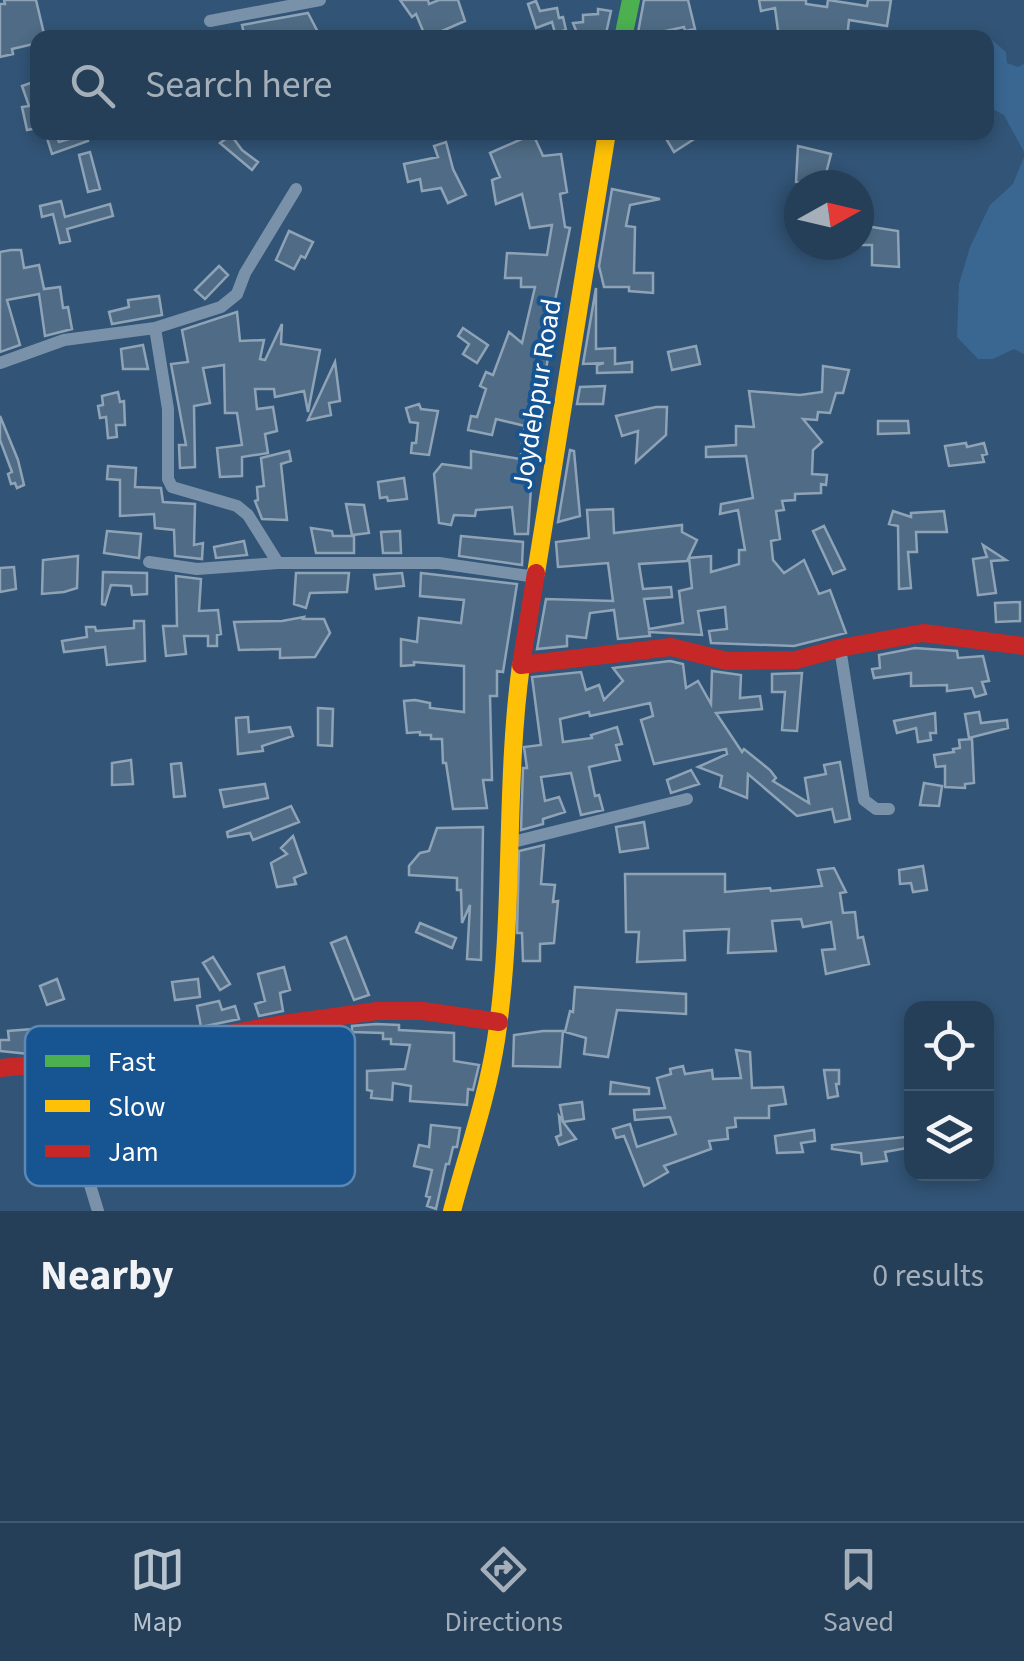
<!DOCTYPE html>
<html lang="en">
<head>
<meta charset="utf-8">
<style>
  :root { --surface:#263f58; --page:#2e465e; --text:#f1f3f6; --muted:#a4afba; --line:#42586e; --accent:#b7c3cf }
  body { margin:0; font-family:"Source Sans 3",sans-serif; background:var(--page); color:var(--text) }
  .controls { position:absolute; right:30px; bottom:30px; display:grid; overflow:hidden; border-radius:20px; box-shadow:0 5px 15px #0003 }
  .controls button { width:90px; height:90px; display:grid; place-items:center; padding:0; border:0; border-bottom:2px solid var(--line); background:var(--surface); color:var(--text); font:50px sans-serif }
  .compass { position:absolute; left:784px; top:170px; width:90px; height:90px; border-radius:50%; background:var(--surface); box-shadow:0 5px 15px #0003; rotate:82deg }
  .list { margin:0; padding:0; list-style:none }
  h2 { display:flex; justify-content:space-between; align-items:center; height:130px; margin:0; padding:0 40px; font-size:42px }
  h2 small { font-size:32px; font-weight:400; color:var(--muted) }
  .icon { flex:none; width:55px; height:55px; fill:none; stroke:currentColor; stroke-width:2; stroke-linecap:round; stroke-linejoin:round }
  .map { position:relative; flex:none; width:1024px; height:1211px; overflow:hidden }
  .search { position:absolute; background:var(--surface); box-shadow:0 5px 15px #0003; left:30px; right:30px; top:30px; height:110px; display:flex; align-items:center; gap:25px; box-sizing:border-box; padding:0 35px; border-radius:20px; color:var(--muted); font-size:38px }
  .sheet { height:310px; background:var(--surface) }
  nav { display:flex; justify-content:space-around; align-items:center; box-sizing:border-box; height:140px; border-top:2px solid var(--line); background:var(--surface); font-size:28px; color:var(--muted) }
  nav a { display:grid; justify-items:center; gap:5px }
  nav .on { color:var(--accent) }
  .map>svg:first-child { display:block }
</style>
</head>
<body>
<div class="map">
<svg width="1024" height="1211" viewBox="0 0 1024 1211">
  <rect width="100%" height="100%" fill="#325476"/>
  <!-- water -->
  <path fill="#3a6792" d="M960 31 985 34 1006 52 1007 63 1018 67 1024 64V152L1004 115 987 106 986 38 957 37Z
    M1024 157V354L1014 349 993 359H978L957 337 959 284 970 247 990 205 1013 184Z"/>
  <!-- building -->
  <path fill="#4f6b85" stroke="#8fa3b7" stroke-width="2.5" d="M4 0H36L45 38H38V43L12 49 13 54 0 57V4H5Z
    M400 0H428L429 4 439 0H458L465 21 426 38 416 14 412 17Z
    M644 0H688L695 29 685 31 684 27 652 34 653 38H637Z
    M759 0H806V4L827 7 828 0 867 6 868 0H891L887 26 849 20 847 38H779L775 8 761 11Z
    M536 1 540 11 557 8 559 18 563 17 566 30 555 33 552 22 536 28 528 4Z
    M598 9 611 11 605 38H579L573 23 583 22V15L598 14Z
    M308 13 321 38H245L242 25Z
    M33 82 38 94V128L27 130 22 107 29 106 22 86Z
    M45 132H54L59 142 86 134 88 141 52 154Z
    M662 132H705L674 152Z
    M533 134 543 156 561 154 567 192 560 194 565 227 570 228 545 349 549 350 535 446 522 443 525 426 496 419 492 435 468 430 471 416 477 417 486 389 480 386 486 372 493 375 509 332 522 343 535 287H521V278H505L507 253 547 255 552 225 530 228 522 194 496 204 492 180 500 177 490 153Z
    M231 135 242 150 258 162 252 170 220 143Z
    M446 142 453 169 466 195 448 203 441 188 422 191 420 179 408 182 404 164 438 157 434 146Z
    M798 146 831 154 823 185 796 182Z
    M90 152 100 189 88 192 79 155Z
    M612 189 660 199 630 205 626 226 635 227 634 273H653V293L629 291V287H604L599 266Z
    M61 201 65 217 110 204 113 216 67 229 70 241 60 243 53 214 42 217 40 206Z
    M859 225 898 231 899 267 872 265V245H859Z
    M289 231 313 242 305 258 301 256 294 269 276 260Z
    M11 250H21L24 268 39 265 44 289 60 287 63 308 68 307 72 329 45 336 39 294 7 300 20 345 0 352V252Z
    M219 266 228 275 205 299 195 290Z
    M596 288V349L615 348V364L632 362V372L597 373V365L604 363 583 364Z
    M159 296 162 315 112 324 109 312 129 307 128 300Z
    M237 312 240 341 264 340 260 359 265 360 282 324 281 344 320 350 308 412 304 391 275 397 274 389H255L257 409 273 407 277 431 265 434 268 453 242 457V476L220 477 217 448 242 445 237 413H225L224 365 203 368 210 403 194 406 195 467 180 468 179 445H186L171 364 188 362 182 330Z
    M463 328 488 345 477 363 463 354 469 344 458 336Z
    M143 345 148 369H123L121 349Z
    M696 346 700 364 672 370 668 352Z
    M335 362 340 401 329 403 331 415 308 420Z
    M823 366 849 370 843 393H836L830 413 818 412 817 420 803 419 822 442 813 450 812 474 827 475 826 485 821 484V493L795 494V500L782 501 784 510 776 511 780 539 771 541 773 560 784 573 804 560 819 594 830 590 846 633 794 646 711 643 709 631 727 629 725 607 698 611 702 635 649 632 650 636 618 639 614 610 590 613 586 638 567 636V646L537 649 546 599 613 601 608 563 558 567 556 542 589 538 587 510 613 509 614 533 682 525V532L697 540 687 561 639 564 643 589 671 587 672 597 644 599 649 629 683 623 679 591 692 588 689 558 711 556V572L739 564V550H745L738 510 720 514 721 504 753 498 746 456 706 457V447L736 445V426L754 427 749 391 800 395 822 392Z
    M605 386 603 404H577L580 387Z
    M118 392 120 402 124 401 125 425H116L117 437 108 438 106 417 100 418 98 406 103 405 102 396Z
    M419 404 421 409 438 411 429 455 411 453 412 443H416L418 423 410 422 406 408Z
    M656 407H667L666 435 636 462 638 431 622 436 616 416Z
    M0 416 18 460 24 485 17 488 15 483 11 484 8 474 12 472 0 440Z
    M878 421H908L909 433 878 434Z
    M966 443 967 447 984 443 987 454 982 455 984 462 949 466 945 446Z
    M570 450 574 451 580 516 558 522Z
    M289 451 291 461 281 464 287 520 262 519 255 501 258 500 257 487 264 486 261 458Z
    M471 451 520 459 521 454 533 455 528 534H515L512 507 476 510 475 516 454 515 451 525 439 523 434 474 442 464 471 468Z
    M108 466 136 468 135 487 161 488 163 502 195 504 194 545 203 543 202 559 175 556 174 530 155 528 154 514 120 516V480L107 479Z
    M404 478 407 499 388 501 387 497 380 498 378 482Z
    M346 504 364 505 369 533 352 535Z
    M893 511 911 517V513L944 511 947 532H916L917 552H908L911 588 899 589 898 526 889 524Z
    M824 526 845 569 833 574 813 531Z
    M311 528 332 531 333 536H354V553H316Z
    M107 531 141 534 139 558 104 553Z
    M400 531 401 553H383L381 532Z
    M461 536 523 542 522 565 459 556Z
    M244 541 247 555 216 558 214 547Z
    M983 545 1006 560 991 561 996 593 978 595 973 559 987 557Z
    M78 556 77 588 64 592 42 594 43 560Z
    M14 567 16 589 0 592V568Z
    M103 572 147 573V594L132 595 131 586 111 585 105 605 102 604Z
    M296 573H349L347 592 310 593 306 608 294 604Z
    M402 573 404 586 376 589 374 575Z
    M421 573 517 584 503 672 497 671V696H490L492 780H483L487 808 453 809 446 763H443L442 739H431V735H420V732L407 733 404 701 415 700 430 703V708L464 712V666L414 662V665L401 666V639L417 642 419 618 461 623 464 600 420 596Z
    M176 576 201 579 199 611 218 610 221 634 217 635V646H208V636H184L186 654 166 656 163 626H177Z
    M1020 602V621L996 622 995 603Z
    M304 617 303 619H324L330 633 315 657 280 658V649L239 650 234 622 282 621Z
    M134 621H144L145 661 107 665 105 647 64 652 62 641 87 637 86 627H95L96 631 134 628Z
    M915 648 957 651 958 658 983 656 989 681 982 682 986 694 975 697 972 688 947 691V685L911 686V673L874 678 872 669 880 668 879 655Z
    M670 661 683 664 686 688 698 681 711 704 712 671 741 675 740 698 760 696 762 709 716 713 742 752 744 749 770 770 776 778 773 781 809 803 805 778 826 774 824 765 840 762 850 819 835 822 832 809 797 816 748 774 747 798 720 787 722 776 698 767 727 754 726 749 654 764 641 720 653 716 650 703 590 716 589 712 560 719 563 742 592 738 591 735 617 727 622 744 616 745 620 760 589 767 595 796 599 795 603 810 581 815 571 773 541 777 545 801 559 797 565 812 543 819V824L521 830 523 768H527L524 747 541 745 532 677 581 672 586 690 599 685 604 700 623 681 613 668Z
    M802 673 797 731 782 730 785 692H772V674Z
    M318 708 333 709 332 746 318 745Z
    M979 712 981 723 1007 720 1008 728 969 738 965 714Z
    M935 713 936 733H930L931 740 918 742 916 728 897 733 894 721Z
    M248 717 249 732 290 727 293 736 262 746 263 751 238 754 236 718Z
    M972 739 974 783 965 784V788L945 787V766L936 767 934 755 954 752 953 749 960 748 959 740Z
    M131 760 133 784 112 785V763Z
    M181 763 185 796 174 797 171 764Z
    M691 770 699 784 671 793 667 780Z
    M924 783 942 786 939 806 920 805Z
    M265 784 268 798 224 807 220 790Z
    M291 806 299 822 253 840 250 833 228 837 227 832Z
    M644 822 648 848 620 852 616 827Z
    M483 827 481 960 467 959 470 905 462 923 461 890H457V878L409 875V866L420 853 429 851 437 828Z
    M293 836 306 873 294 878 296 884 277 887 271 863 287 854 281 848Z
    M544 845 541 884 555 885 553 902 558 901 554 943 540 944V961H523L522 933H517L519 851Z
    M923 866 927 890 913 892 911 883 900 884 899 870Z
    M834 868 846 892 840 893 843 913 855 912 858 938 863 937 869 964 826 974 822 950 835 949 831 922 803 927 801 919 772 921 776 951 728 953 729 929 684 931 685 960 637 962 639 932H626L625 874H725V892L770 888 771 891 822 886 818 870Z
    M420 923 456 938 452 948 416 932Z
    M346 937 369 995 354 1000 331 943Z
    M213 957 230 984 220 990 203 963Z
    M284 967 290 990 280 993 283 1011 259 1016 255 1004 265 1001 258 974Z
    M57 979 64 999 47 1005 40 986Z
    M198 979 200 997 175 1000 172 982Z
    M575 987 686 994V1014L617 1010 608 1057 584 1054 586 1038 565 1032 570 1011 573 1012Z
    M219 1001 222 1010 235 1006 239 1019 201 1027 197 1006Z
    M376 1024 399 1025V1030L454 1033V1061L479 1065 473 1090 468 1089 467 1105 410 1101 411 1086 393 1083 392 1100 371 1098 372 1091 367 1090V1071L405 1069 410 1045 391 1044V1039H383V1033L352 1032V1026Z
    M58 1027 56 1044 67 1045V1050L29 1054 0 1051V1040H9L8 1031Z
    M543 1031H563L560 1067 513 1066 514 1035Z
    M736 1050 750 1052 752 1088 783 1087 786 1104 769 1106V1118H735L736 1127 727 1128 728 1139 709 1141 711 1149 664 1166 668 1172 644 1186 624 1136 616 1138 613 1129 630 1124 637 1147 676 1134 670 1117 635 1120 634 1110 665 1108 657 1078 671 1074 670 1069 683 1066 685 1074 712 1070 713 1079 741 1078Z
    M824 1070H839V1084H836L838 1096 828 1098Z
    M611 1082 649 1088V1094H610Z
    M582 1102 584 1119 563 1122 576 1139 559 1145 556 1137 561 1135 559 1116 563 1121 560 1105Z
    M431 1125 460 1128 457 1147H453L449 1164H446L436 1209 427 1206 430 1197 426 1196 432 1170 414 1166 419 1145 429 1147Z
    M814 1130 815 1141 801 1143 803 1152 777 1153 775 1136Z
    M905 1137 907 1148 885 1152 887 1161 862 1164 861 1153 832 1149V1145Z"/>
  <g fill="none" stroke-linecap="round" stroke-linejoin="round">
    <!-- street -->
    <path stroke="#7a92a9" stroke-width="12" d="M210 21 320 0
      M155 328 168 409V479L172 487 237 506 248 515 278 563
      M0 363 64 340 155 328 221 307 237 294 245 273 296 189
      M149 562 197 569 278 563H439L536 577
      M840 648 864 800 876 809H889
      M509 843 687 799
      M53 1064 98 1211"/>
    <!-- fast -->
    <path stroke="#4caf50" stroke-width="18" d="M623 38 631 0"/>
    <!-- slow -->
    <path stroke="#ffc107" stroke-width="18" d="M536 573 607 132
      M452 1211C467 1154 487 1098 496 1040 515 916 504 789 521 665"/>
    <!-- jam -->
    <path stroke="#c62828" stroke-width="18" d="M536 573 521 665 671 647 727 661 796 660 840 648 923 633 1024 646
      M0 1068 95 1059 283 1024 377 1011H423L499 1022"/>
  </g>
  <g text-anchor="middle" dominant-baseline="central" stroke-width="8" stroke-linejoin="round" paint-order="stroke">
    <!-- street labels -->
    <g font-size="28" fill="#fff" stroke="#165592">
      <text transform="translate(537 394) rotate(-81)">Joydebpur Road</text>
    </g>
  </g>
  <!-- legend -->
  <rect x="25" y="1026" width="330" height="160" rx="15" fill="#165592" stroke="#5c88b3" stroke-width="2.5"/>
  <rect x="45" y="1055" width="45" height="12" fill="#4caf50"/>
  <rect x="45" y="1100" width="45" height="12" fill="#ffc107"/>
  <rect x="45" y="1145" width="45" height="12" fill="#c62828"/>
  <g font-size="28" fill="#fff">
    <text x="108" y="1071">Fast</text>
    <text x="108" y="1116">Slow</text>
    <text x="108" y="1161">Jam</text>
  </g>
</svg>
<div class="controls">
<button><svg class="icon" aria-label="locate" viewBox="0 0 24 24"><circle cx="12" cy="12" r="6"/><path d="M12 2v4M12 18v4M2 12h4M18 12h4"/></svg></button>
<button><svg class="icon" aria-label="layers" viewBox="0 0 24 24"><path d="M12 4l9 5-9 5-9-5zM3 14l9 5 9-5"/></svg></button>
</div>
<svg class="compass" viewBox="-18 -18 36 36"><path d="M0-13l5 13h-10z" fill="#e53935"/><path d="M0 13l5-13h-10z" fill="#a4afba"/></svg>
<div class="search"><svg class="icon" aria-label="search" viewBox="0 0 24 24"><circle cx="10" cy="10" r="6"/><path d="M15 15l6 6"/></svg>Search here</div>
</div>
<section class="sheet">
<h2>Nearby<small>0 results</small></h2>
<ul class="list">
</ul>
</section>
<nav>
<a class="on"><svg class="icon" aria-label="map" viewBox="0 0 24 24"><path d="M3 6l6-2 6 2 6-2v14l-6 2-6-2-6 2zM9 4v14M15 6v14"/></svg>Map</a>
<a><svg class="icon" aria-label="directions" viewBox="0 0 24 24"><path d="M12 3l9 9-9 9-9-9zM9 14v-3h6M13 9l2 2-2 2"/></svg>Directions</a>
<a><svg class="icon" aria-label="saved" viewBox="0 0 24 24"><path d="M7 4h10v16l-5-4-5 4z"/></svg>Saved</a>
</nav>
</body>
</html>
